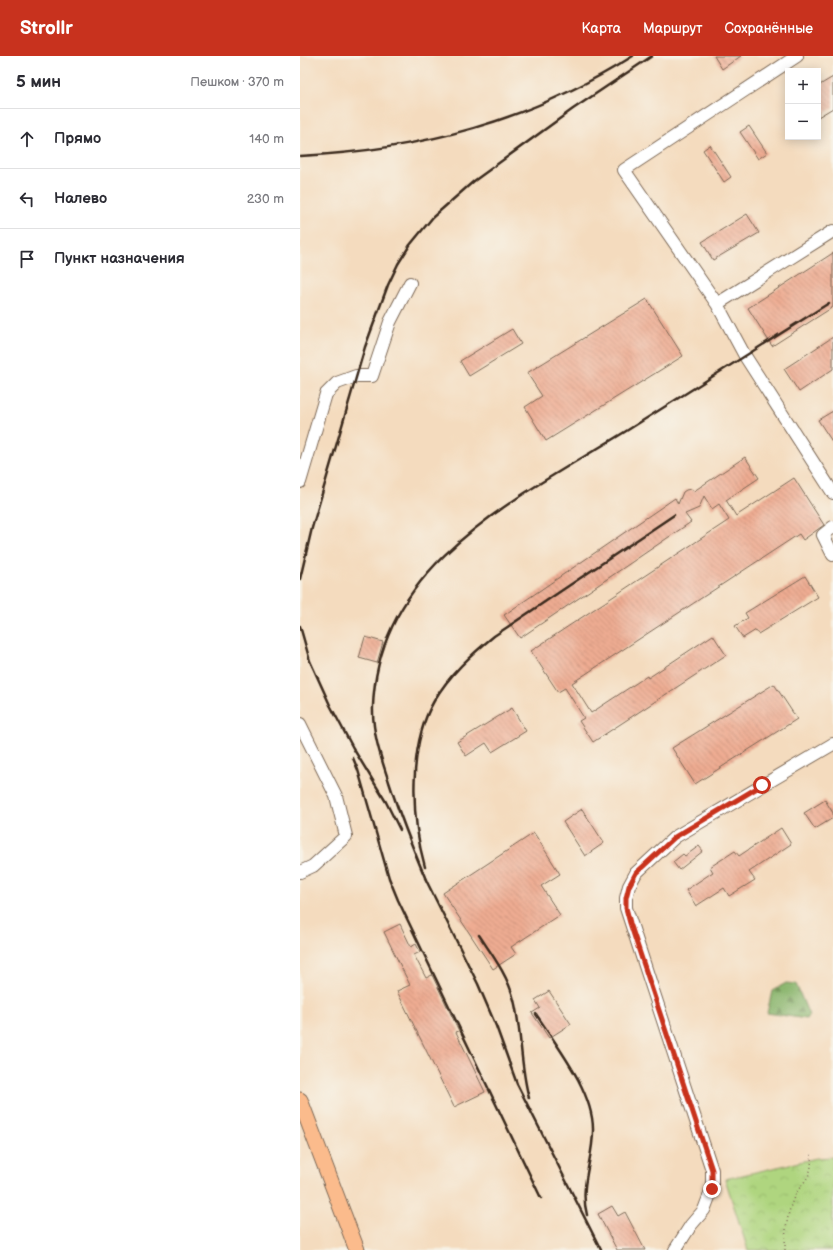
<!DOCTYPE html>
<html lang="ru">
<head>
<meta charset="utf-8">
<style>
  :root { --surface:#fff; --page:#f7f7f7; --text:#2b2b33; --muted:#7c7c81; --line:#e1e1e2; --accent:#c8321e }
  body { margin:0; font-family:"Balsamiq Sans",sans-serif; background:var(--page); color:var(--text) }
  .controls { position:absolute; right:12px; top:12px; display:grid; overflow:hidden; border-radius:0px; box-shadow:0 2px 10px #0003 }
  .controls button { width:36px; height:36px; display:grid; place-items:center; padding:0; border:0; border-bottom:1px solid var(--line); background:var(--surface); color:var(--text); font:20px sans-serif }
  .stop { position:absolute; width:12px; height:12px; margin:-9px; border:3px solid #c8321e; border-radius:50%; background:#fff }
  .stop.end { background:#c8321e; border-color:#fff; box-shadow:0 1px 4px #0008 }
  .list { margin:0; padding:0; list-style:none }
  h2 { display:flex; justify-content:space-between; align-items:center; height:52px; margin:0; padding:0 16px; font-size:17px }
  h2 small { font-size:13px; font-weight:400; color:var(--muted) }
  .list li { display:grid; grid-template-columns:26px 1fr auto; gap:12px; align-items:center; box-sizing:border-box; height:60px; padding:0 16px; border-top:1px solid var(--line) }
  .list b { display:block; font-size:15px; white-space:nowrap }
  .list em { font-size:13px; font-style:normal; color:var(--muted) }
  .icon { flex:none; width:22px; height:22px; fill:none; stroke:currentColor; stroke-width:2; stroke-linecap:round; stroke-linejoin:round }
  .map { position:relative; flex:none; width:533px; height:1194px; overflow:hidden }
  header { display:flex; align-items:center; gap:24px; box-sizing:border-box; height:56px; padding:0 20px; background:var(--accent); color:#fff }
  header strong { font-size:19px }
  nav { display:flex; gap:22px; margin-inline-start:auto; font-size:14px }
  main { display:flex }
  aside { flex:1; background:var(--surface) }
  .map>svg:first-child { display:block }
</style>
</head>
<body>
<header>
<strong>Strollr</strong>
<nav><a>Карта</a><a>Маршрут</a><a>Сохранённые</a></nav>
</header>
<main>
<aside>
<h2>5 мин<small>Пешком · 370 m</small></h2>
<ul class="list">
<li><svg class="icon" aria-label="ahead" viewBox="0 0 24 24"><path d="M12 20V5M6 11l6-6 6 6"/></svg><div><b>Прямо</b></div><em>140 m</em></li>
<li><svg class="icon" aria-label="left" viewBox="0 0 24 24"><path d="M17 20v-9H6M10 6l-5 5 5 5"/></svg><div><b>Налево</b></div><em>230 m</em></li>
<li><svg class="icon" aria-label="arrive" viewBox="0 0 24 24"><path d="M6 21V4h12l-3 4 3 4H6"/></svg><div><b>Пункт назначения</b></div></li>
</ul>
</aside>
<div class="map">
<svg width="533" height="1194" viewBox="0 0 533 1194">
  <defs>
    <pattern id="forest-firs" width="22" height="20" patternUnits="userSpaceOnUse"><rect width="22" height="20" fill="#8bb66e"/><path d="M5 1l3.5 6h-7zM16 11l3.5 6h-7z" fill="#73945a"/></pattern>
    <pattern id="park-crowns" width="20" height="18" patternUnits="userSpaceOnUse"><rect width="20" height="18" fill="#afd57f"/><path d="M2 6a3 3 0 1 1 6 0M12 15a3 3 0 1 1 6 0" fill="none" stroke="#97b76d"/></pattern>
    <pattern id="building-back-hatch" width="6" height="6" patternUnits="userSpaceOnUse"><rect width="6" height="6" fill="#eeac92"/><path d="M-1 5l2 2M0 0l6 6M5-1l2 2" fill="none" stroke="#c28c77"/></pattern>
  </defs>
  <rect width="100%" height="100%" fill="#f7f3e8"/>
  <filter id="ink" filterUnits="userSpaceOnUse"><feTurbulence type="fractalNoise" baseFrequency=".025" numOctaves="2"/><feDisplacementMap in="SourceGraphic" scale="8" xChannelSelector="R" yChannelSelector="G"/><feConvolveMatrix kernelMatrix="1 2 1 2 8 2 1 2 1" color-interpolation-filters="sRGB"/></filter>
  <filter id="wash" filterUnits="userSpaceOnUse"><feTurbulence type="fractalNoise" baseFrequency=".012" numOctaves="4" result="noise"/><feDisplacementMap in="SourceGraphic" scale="16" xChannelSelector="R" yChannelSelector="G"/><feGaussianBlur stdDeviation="0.9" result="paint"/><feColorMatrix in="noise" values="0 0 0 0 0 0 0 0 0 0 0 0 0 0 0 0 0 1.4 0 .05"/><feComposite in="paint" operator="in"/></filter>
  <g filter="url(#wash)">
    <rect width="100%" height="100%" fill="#f4dbbe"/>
    <!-- forest -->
    <path fill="url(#forest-firs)" stroke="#637046" d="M486 927 496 928 509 959 506 963 467 957 472 935Z"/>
    <!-- park -->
    <path fill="url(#park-crowns)" stroke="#75804e" d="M533 1101V1194H448L425 1123 517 1102Z"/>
    <g id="blocks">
      <!-- building -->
      <path fill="url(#building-back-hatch)" d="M414 0H441L422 13Z
        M533 21V52L518 61V30Z
        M449 70 467 97 458 103 440 76Z
        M410 89 431 121 424 126 403 94Z
        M447 158 459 177 413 204 402 186Z
        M533 197V251L472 290 448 252Z
        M347 243 383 300 246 385 225 351 242 340 227 317Z
        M212 273 221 288 169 320 160 305Z
        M533 281V313L499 336 484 313Z
        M533 355V387L518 364Z
        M445 401 459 422 426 444 436 460 494 422 524 469 503 484 499 478 272 627 291 657 347 620 348 622 413 579 426 599 293 686 279 665 284 662 265 632 258 636 231 595 429 464 419 448 412 453 404 440 399 452 385 458 391 466 220 582 204 559 375 442 378 448 383 436 386 434 391 433 394 435Z
        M505 520 518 541 458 578 456 574 443 582 435 570 448 562 445 557Z
        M65 581 83 586 77 607 59 602Z
        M474 628 497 663 395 728 372 692Z
        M212 652 226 675 192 696 186 687 166 700 157 686Z
        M525 744 533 757V762L515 773 504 757Z
        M282 753 304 787 285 800 263 766Z
        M481 772 491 788 449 816 455 824 429 840 424 832 396 850 386 834 413 816 410 811 435 795 439 800Z
        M234 777 260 818 241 830 260 859 211 891 216 898 193 913 143 837Z
        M399 790 403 795 379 814 373 806 383 798 385 800Z
        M100 868 111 891 116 888 120 896 114 899 126 922 132 919 159 975 156 976 185 1036 154 1051 97 935 110 929 84 876Z
        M249 935 271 968 249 982 232 957 240 952 235 944Z
        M312 1150 318 1160 325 1156 345 1194H317L298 1158Z"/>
    </g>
  </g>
  <g filter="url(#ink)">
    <use href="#blocks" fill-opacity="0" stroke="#7c6856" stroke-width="1"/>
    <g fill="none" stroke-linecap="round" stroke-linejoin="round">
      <!-- minor casing -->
      <g stroke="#7c6856" stroke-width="14">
        <path id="minor" d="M497 0 324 114 417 248 445 300 533 437
          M417 248 533 175
          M0 426 26 338 37 327 56 320H72L90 266 110 227
          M533 471 523 479 533 499
          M0 668 36 740 46 780 13 810 0 816
          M375 1194 391 1169 404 1154 412 1133V1114L326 852V842L329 830 336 817 375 781 533 688"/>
      </g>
      <!-- major casing -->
      <g stroke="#7c6856" stroke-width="17">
        <path id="major" d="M0 1044 57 1194"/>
      </g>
      <!-- path -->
      <path stroke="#7c6856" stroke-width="1.5" stroke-dasharray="1 3" stroke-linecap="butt" d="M485 1194C485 1176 487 1158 494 1141 498 1132 508 1124 510 1115 512 1109 511 1102 511 1096"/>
      <!-- minor -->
      <use href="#minor" stroke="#fff" stroke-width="12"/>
      <!-- major -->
      <use href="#major" stroke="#fbbb8c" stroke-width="15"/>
      <!-- rail -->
      <path stroke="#3b2a1e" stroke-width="2.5" d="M0 100C121 94 230 65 333 0
        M0 523 12 472 65 291 88 229 98 208 110 189 133 161 174 125 273 53 352 0
        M0 570 10 605 30 649 53 692 86 746 100 774
        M53 702 58 714 89 822 98 844 241 1142
        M125 811C111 762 108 690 134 645 149 619 171 599 194 580L374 459
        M125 822 178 928 196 970 217 1028 301 1194
        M127 826C113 793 100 760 89 726 81 702 72 676 73 650 78 504 225 439 331 372 397 331 463 289 529 247
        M179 879C193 900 208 920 214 944 222 976 220 1010 229 1042
        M236 958C257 990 294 1036 293 1075 293 1104 279 1130 287 1159"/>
    </g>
  </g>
  <g fill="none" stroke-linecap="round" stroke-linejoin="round" filter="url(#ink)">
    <!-- route -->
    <path stroke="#c8321e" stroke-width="5" d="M412 1133V1114L330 867 326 852V842L329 830 336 817 375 781 462 729"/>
  </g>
</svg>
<div class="controls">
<button>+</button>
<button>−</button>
</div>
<div class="stop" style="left:462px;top:729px"></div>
<div class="stop end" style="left:412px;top:1133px"></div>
</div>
</main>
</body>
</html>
